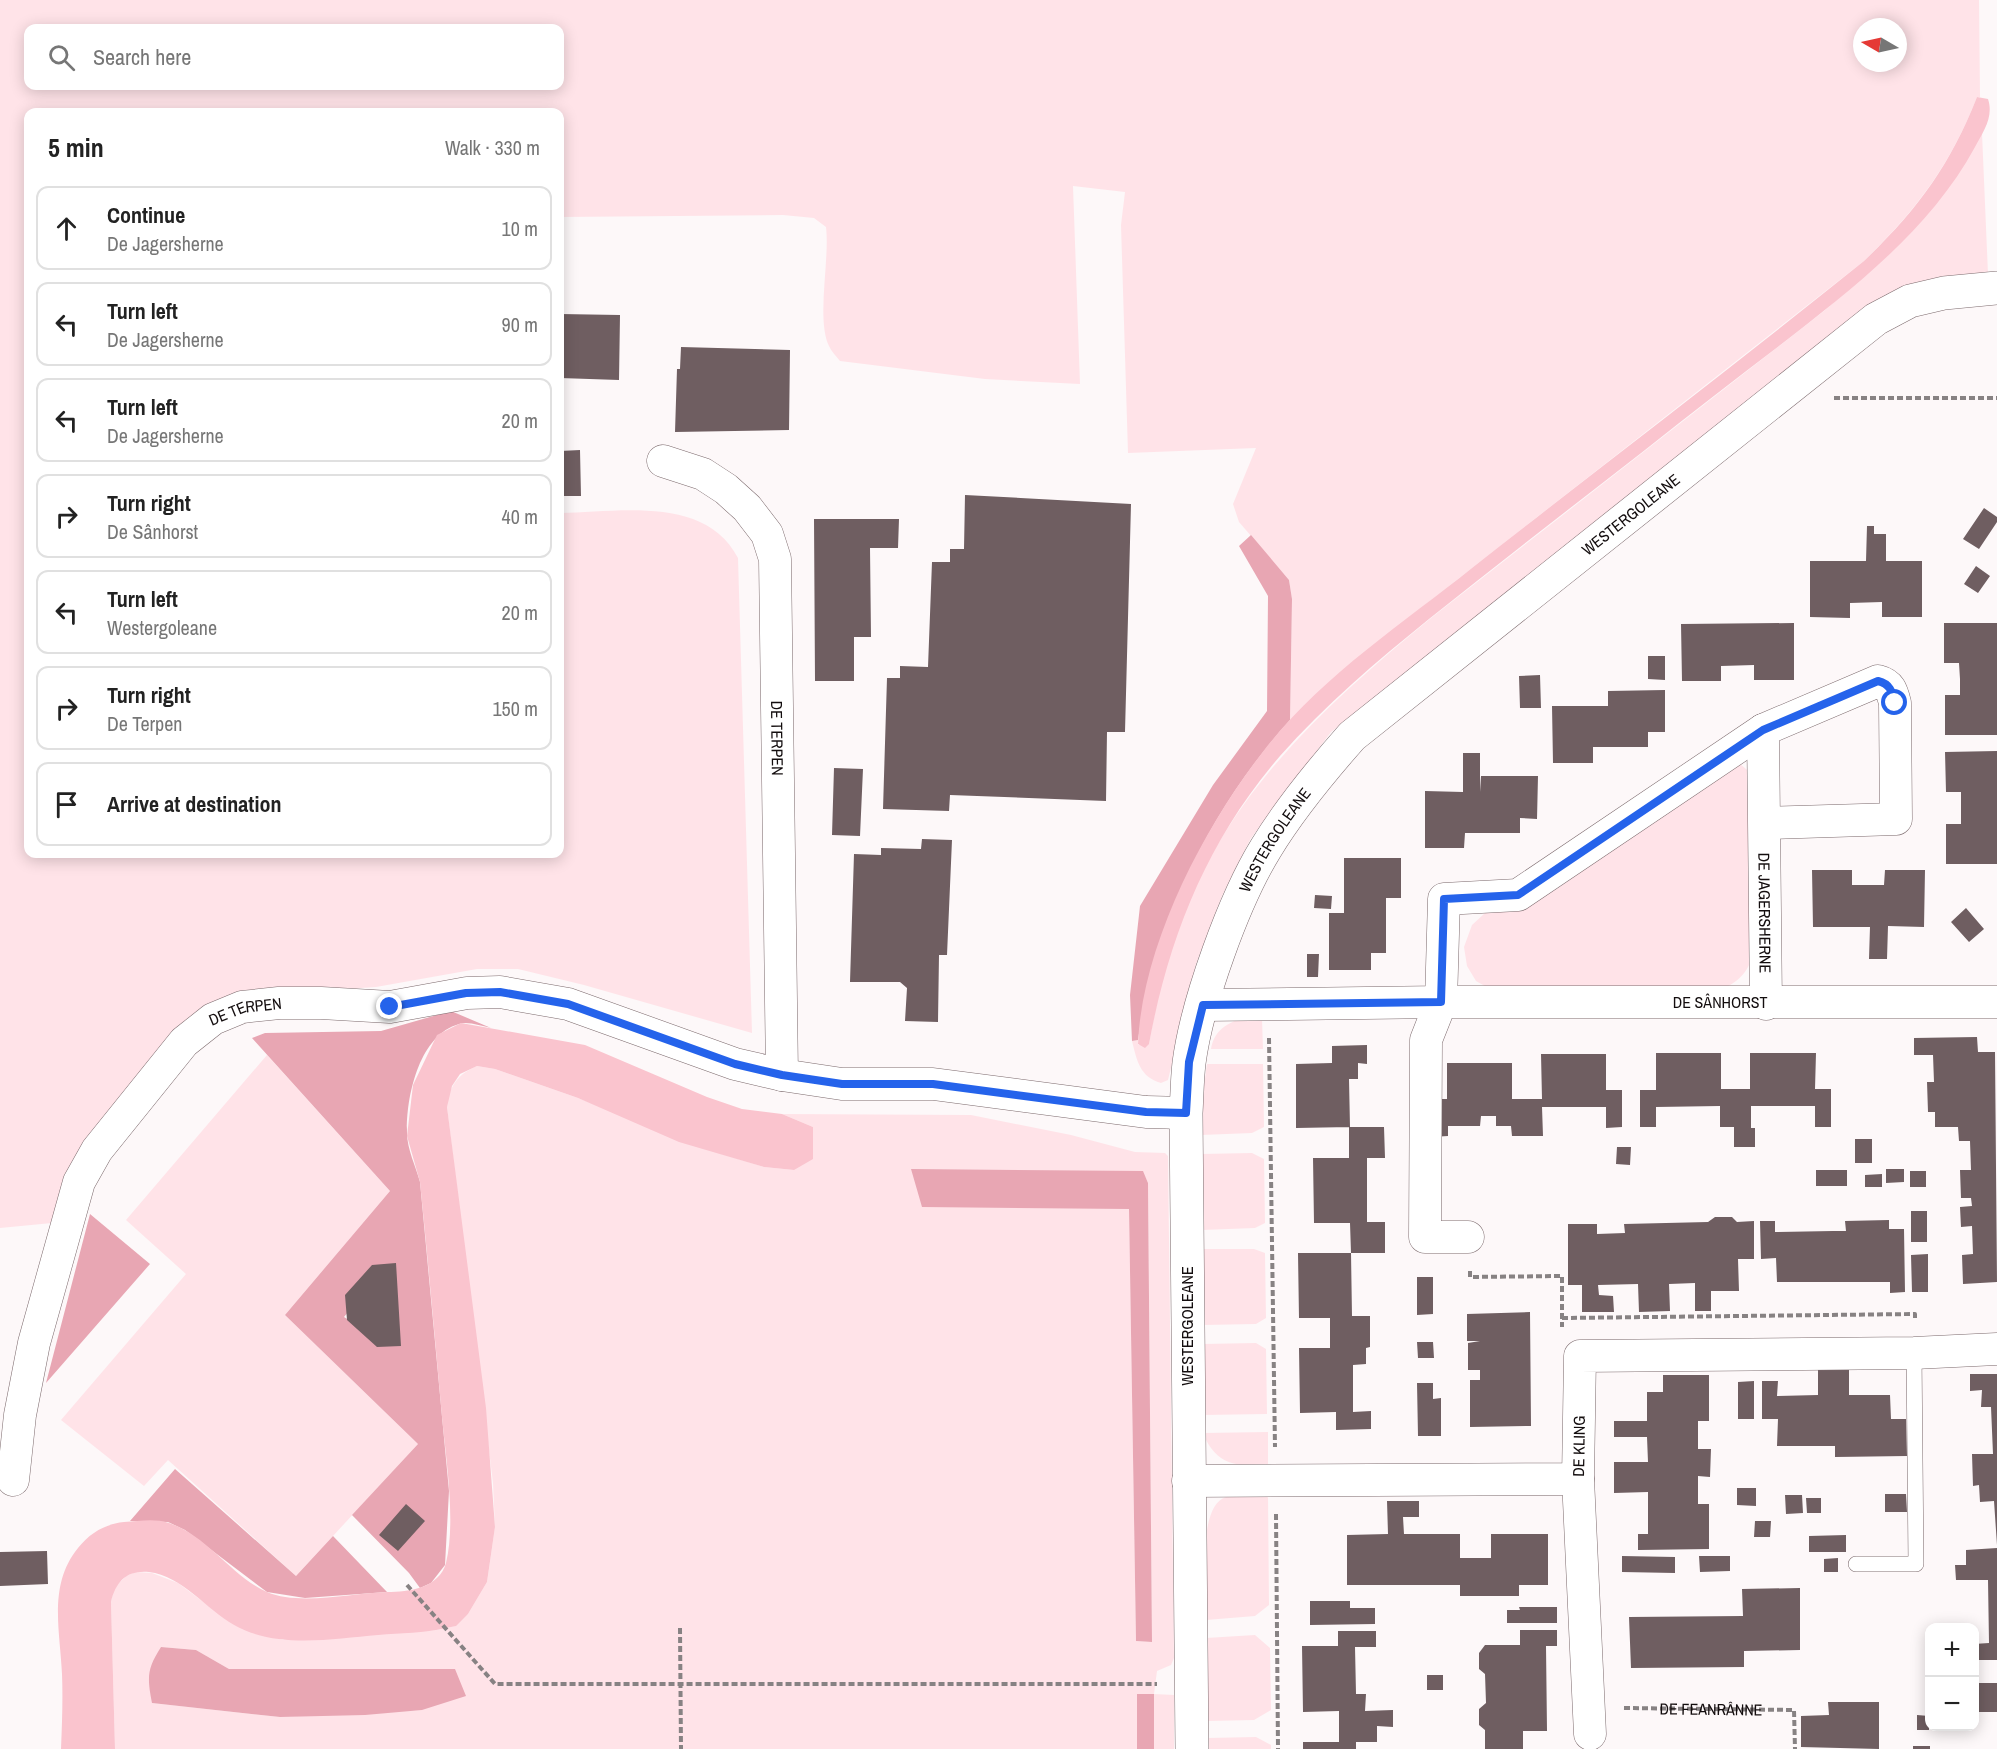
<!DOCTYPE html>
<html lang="en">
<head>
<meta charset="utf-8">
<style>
  :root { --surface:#fff; --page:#f2f2f2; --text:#222; --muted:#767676; --line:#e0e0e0 }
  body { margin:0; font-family:"Archivo Narrow",sans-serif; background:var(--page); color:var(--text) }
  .controls { position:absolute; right:18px; bottom:18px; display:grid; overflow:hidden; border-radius:12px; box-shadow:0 3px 15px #0003 }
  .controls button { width:54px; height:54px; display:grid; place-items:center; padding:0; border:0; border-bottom:2px solid var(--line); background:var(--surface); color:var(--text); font:30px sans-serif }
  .compass { position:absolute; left:1853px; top:18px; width:54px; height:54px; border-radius:50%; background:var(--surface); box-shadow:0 3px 15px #0003; rotate:279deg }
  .stop { position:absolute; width:18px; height:18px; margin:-14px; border:4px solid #2563eb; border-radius:50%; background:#fff }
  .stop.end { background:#2563eb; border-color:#fff; box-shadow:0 2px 6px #0008 }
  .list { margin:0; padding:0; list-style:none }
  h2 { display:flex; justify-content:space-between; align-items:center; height:78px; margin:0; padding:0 24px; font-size:26px }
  h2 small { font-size:20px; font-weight:400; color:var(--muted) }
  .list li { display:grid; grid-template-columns:39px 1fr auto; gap:18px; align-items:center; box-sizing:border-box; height:84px; margin:0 12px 12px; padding:0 12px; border:2px solid var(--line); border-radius:12px }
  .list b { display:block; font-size:22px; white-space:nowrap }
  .list p { margin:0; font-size:20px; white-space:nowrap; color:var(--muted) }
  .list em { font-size:20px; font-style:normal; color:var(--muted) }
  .icon { flex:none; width:33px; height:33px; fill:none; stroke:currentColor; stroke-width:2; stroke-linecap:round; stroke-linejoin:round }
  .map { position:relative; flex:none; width:1997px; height:1749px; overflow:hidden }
  .search { position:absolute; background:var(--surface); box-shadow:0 3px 15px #0003; left:24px; top:24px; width:540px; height:66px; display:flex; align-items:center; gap:15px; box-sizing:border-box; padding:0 21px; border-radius:12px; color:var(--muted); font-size:22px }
  .panel { position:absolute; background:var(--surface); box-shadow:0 3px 15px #0003; left:24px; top:108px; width:540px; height:750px; border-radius:12px }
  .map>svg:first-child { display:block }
</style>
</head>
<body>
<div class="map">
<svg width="1997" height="1749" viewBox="0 0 1997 1749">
  <rect width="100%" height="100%" fill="#fdf8f9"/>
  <!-- green -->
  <path fill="#ffe3e8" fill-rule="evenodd" d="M0 0H1979L1980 97H1977C1950 166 1916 210 1864 261L1370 648 1290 720 1292 599 1289 580 1239 522 1233 504 1256 448 1128 453 1121 225 1125 192 1073 186 1080 384 985 379 840 361C836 356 831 351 829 346 816 319 830 260 826 227L814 218 783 215 560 217V112H28V854H560V513C618 512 706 495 738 558L752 1033 584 985 518 969H477L376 987 253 995 82 1151 65 1174 52 1223 0 1228ZM1862 27H1898V63H1862ZM28 28H560V86H28Z
    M1982 133 1988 274 1895 291 1331 732 1251 838 1222 896 1196 964 1168 1080 1161 1083C1140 1077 1137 1061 1132 1041L1138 1040V1045L1149 1044C1156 1005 1164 966 1178 929 1225 796 1325 705 1431 618L1824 311C1885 259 1944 205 1982 133Z
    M1733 764H1740L1752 774 1753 957C1746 973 1740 980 1725 988L1490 989 1476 981 1467 966 1464 947 1472 925 1485 913 1528 905 1558 888Z
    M1240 1019H1262L1263 1049H1211C1214 1032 1225 1024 1240 1019Z
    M267 1055 390 1191 285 1315 418 1444 296 1576 168 1460 144 1486 61 1420 186 1274 126 1220Z
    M1207 1064H1263L1264 1127 1252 1133 1201 1135V1107Z
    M477 1066 495 1069 578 1098 725 1155 764 1167 794 1170 813 1127 782 1114 971 1115 1071 1135 1135 1152 1165 1153 1168 1156 1174 1658 1171 1665 1157 1671 1154 1694 1174 1695V1749H1154V1695L1137 1694V1749H115L111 1602 114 1588 126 1576 136 1572 152 1573 178 1583 234 1625 283 1640 437 1630 455 1626 468 1614 487 1582 495 1527 493 1483 447 1107C449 1086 458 1074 477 1066ZM911 1170 1143 1172 1148 1183 1152 1642 1136 1641 1129 1209ZM161 1647 196 1650 229 1669 422 1710 280 1717 152 1703Z
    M1252 1153 1264 1159 1265 1223 1255 1228 1202 1230 1201 1154Z
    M1202 1249H1254L1265 1253 1266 1318 1256 1324 1203 1325Z
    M1256 1343 1266 1349 1267 1414 1203 1415V1344Z
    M1268 1432V1466C1237 1466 1216 1466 1203 1433Z
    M1268 1495 1269 1605 1255 1616 1206 1620C1206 1594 1196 1506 1226 1497 1238 1493 1255 1496 1268 1495Z
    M1255 1635 1270 1648 1271 1710 1254 1720 1207 1721 1206 1638Z
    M1256 1737 1271 1745V1749H1207V1738Z"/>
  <!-- forest -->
  <path fill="#e8a6b3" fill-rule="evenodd" d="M1251 535 1289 580 1292 599 1290 720C1210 809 1155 922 1138 1040L1132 1041 1130 995 1140 906 1213 785 1267 711 1268 596 1239 546Z
    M451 1011 491 1028C482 1026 467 1021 459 1024 419 1035 406 1097 407 1133 407 1149 416 1167 420 1182L449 1491 445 1565 431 1583 420 1588 409 1573 352 1515 418 1444 285 1315 390 1191 252 1038 265 1033 381 1031ZM382 1271V1340L344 1317Z
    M911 1169 1143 1171 1148 1183 1152 1642 1136 1641 1129 1209 922 1207Z
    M90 1214 150 1264 46 1383Z
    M175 1469 296 1576 333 1536 387 1592 305 1598 267 1592 185 1530 168 1522 130 1521Z
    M161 1647 196 1650 229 1669H455L466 1696 422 1710 365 1715 280 1717 152 1703C147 1677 147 1669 161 1647Z
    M1137 1694H1154V1749H1137Z"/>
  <!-- water -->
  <path fill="#fac4ce" d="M1977 97 1988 99C1994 117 1983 132 1975 147 1930 230 1851 290 1779 346 1734 380 1689 415 1645 450 1573 506 1500 562 1429 619 1377 661 1324 706 1280 756 1207 841 1169 936 1149 1044L1145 1048 1138 1044C1142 945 1204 826 1265 749 1321 677 1402 624 1472 568 1603 465 1735 365 1864 261 1917 210 1950 166 1977 97Z
    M461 1023 585 1045 707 1097 742 1109 782 1114 813 1127V1159L794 1170 764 1167 679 1142 578 1098 495 1069 477 1066 460 1074 452 1086 447 1107 486 1408 495 1527 487 1582 468 1614 456 1626 446 1628C424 1633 401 1633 378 1635 331 1639 277 1649 234 1625 206 1609 182 1576 149 1572 127 1570 116 1581 111 1602L115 1749H61C62 1724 63 1699 62 1674 60 1630 48 1585 78 1548 90 1533 105 1524 124 1522 139 1521 155 1518 169 1523 208 1536 231 1576 267 1592 299 1606 353 1593 387 1592 409 1592 439 1588 446 1563 456 1522 446 1459 442 1417 435 1339 428 1261 420 1182L407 1136 413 1085 437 1035Z"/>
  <!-- building -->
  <path fill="#6f5e61" d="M560 314 620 315 619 380 560 378Z
    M681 347 790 350 789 430 675 432 677 369H680Z
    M580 450 581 496H560V451Z
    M965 495 1131 504 1125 732H1107L1106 801 950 795 949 811 883 809 887 678H900V666L928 667 932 562H950V549H964Z
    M1984 508 1997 517V522L1979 549 1963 539Z
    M814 519H899L898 548H870L871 637H854V681H815Z
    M1867 526H1874V534H1886V561H1922V617H1882V602L1850 603V618L1810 617V561H1866Z
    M1976 566 1990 576 1978 593 1964 584Z
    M1794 623V680H1754V665L1721 666V681H1682L1681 624Z
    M1944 623H1997V735H1945V695H1960V679L1959 663H1944Z
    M1648 656H1665V680L1648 679Z
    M1540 675 1541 708H1520L1519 676Z
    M1665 690V732H1648V747H1593V763H1553L1552 706H1608V691Z
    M1997 751V864H1946V824H1961V792H1946L1945 752Z
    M1463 753H1480V792L1481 776H1538L1537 819 1520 818V833H1465L1464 848H1425V791L1463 792Z
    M834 768 863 769 860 836 832 835Z
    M922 839 952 840 947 955H939L938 1022 905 1021 907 988 900 982H850L854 854 881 855V848L921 849Z
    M1344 858H1401V898H1386V953H1371V970H1329V913H1344Z
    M1812 870H1852V885H1884L1885 870H1925L1924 927 1888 926 1887 959H1869L1870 927H1813Z
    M1315 895 1332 896 1331 909 1314 908Z
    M1966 908 1984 929 1969 942 1951 922Z
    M1307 954H1319L1318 977H1307Z
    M1977 1037 1978 1052H1995L1997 1282 1963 1284 1962 1255 1973 1254 1972 1226 1961 1227 1960 1207 1972 1206 1971 1198H1961L1960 1170H1971L1970 1141H1959L1958 1127H1935V1112H1928L1927 1082H1934L1933 1055H1914V1038Z
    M1367 1045V1064L1358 1063V1079H1349L1350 1127 1296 1128V1064L1332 1063V1046Z
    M1656 1053H1721V1089H1750V1053H1816L1815 1089H1831V1127H1815V1106H1751V1128H1755V1147H1734V1127H1720V1106L1656 1107V1127H1640V1090H1656Z
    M1541 1054H1606V1090H1622V1127L1606 1128V1107H1542L1543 1136H1512L1511 1126H1496V1116H1481L1480 1126H1448V1136L1432 1137 1431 1099H1447V1063H1512V1099H1542Z
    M1349 1127H1384L1385 1158H1367V1222H1385V1253H1351L1352 1316H1370V1347L1366 1348V1364L1353 1365V1412L1371 1411V1429L1336 1430V1412L1300 1413 1299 1348H1330V1318H1299L1298 1253H1351L1350 1223H1314L1313 1158H1349Z
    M1855 1139H1872V1163H1855Z
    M1617 1147H1631L1630 1165 1616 1164Z
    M1886 1169H1904V1182L1886 1183Z
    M1816 1170H1847V1186H1816Z
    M1910 1171H1926V1187H1910Z
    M1882 1174V1187H1865V1175Z
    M1911 1211H1927V1242H1911Z
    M1715 1217H1732L1737 1222 1754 1221V1259H1738L1739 1291H1711V1311H1695V1283L1669 1284 1670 1311 1639 1312 1638 1284 1598 1285 1599 1295 1613 1296 1614 1312H1582V1285H1568V1224H1597V1234L1625 1233 1624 1224 1708 1222Z
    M1889 1220V1229H1904L1905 1292 1890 1293V1282H1777L1776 1258 1761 1259 1760 1221H1775V1232L1833 1231H1846L1845 1221Z
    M1928 1254V1292H1912L1911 1255Z
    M396 1263 401 1346 377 1347 347 1320 345 1295 372 1265Z
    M1417 1277H1433V1314L1417 1315Z
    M1530 1312 1531 1426 1470 1427V1380H1480V1370H1468V1343L1480 1341H1467V1314Z
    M1417 1342H1433L1434 1358H1418Z
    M1818 1368H1849V1395H1890L1891 1419H1906L1907 1456 1835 1457V1446H1777L1778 1419H1762V1381H1778L1777 1396 1818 1395Z
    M1970 1374H1997V1545L1994 1501 1980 1502 1979 1485 1973 1486 1972 1454H1993L1991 1407H1981L1982 1390 1970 1391Z
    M1663 1375H1709V1421H1698V1449H1711L1710 1477 1698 1476V1504H1709V1549L1638 1550V1534H1648V1492L1614 1493V1462H1648L1647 1437H1614V1421H1647V1392H1663Z
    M1754 1381V1419H1738V1382Z
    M1417 1383H1433V1399L1441 1398V1436H1418Z
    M1737 1488H1756V1506L1737 1505Z
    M1885 1494H1906L1907 1512H1885Z
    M1785 1495H1802L1803 1513 1786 1514Z
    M1806 1498H1821V1513H1807Z
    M1387 1501H1419V1517H1403L1404 1534H1460V1558H1491V1534H1548V1585H1519V1596H1460V1585H1347V1535L1388 1534Z
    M406 1504 425 1521 398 1551 379 1535Z
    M1755 1521H1771L1770 1537H1754Z
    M1846 1535V1552H1809V1536Z
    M1997 1548V1660H1974V1644L1989 1643 1988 1580H1956L1955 1565H1966V1550Z
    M47 1551 48 1584 0 1586V1552Z
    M1622 1556 1675 1557V1573L1622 1572Z
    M1699 1556H1730V1571L1700 1572Z
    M1838 1558V1572H1824V1559Z
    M1800 1588V1650L1744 1651V1667L1631 1668 1629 1617 1743 1616 1742 1589Z
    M1310 1601H1350V1608H1375V1624L1310 1625Z
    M1519 1607H1557V1623H1507V1610H1520Z
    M1520 1630H1557V1646H1546L1547 1731H1523V1749H1485V1730L1479 1725V1709L1486 1703 1485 1674 1479 1669V1653L1485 1645H1520Z
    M1338 1631H1376V1647H1355L1356 1694H1366L1365 1711 1393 1710V1727L1377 1726V1742H1356V1749H1303V1742H1339V1711L1303 1712 1302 1646H1338Z
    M1427 1675H1443V1690H1427Z
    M1978 1683H1997V1712H1978Z
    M1828 1702H1879V1749L1801 1747V1716L1829 1715Z
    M1917 1715 1929 1716V1730H1917Z
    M1913 1746H1930V1749H1913Z"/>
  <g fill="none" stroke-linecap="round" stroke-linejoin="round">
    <!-- service casing -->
    <g stroke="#7c6a6d" stroke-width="16">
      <path id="service" d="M1856 1564H1916L1914 1353"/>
    </g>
    <!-- minor casing -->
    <g stroke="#7c6a6d" stroke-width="33">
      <g id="minor">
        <path id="s2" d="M663 461 703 474 726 489 747 508 767 534 775 559 782 1075"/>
        <path id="s3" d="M1763 730 1766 1004"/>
        <path d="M1203 1005 1441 1002 1444 899 1518 895 1763 730 1878 681C1890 684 1892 691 1895 703L1896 819 1766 823"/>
        <path id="s4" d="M1468 1237H1425L1426 1040 1441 1002H1997"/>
        <path d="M1578 1479 1590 1734"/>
        <path id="s5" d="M13 1480 20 1415 34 1343 79 1182 97 1150 184 1042 213 1019 242 1007 279 1003H321L390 1007 467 993 500 992 568 1004 735 1064 782 1075 842 1084H933L1146 1112 1186 1113"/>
        <path id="s6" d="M1188 1481 1578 1479 1580 1356 1914 1353 1997 1349"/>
      </g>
    </g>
    <!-- tertiary casing -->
    <g stroke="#7c6a6d" stroke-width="34">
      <g id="tertiary">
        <path id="s7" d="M1192 1749 1186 1113C1187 1097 1187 1080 1189 1063 1197 1002 1234 900 1266 848 1291 807 1321 771 1352 736L1876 319 1910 301 1944 293 1997 288"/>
      </g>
    </g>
    <!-- path -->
    <g stroke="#878283" stroke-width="4" stroke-dasharray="6 3" stroke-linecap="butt">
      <path d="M1834 398H1997"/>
      <path d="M1269 1038 1275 1447"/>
      <path d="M1470 1271V1277L1562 1276V1327"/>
      <path d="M1562 1318 1915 1314V1320"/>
      <path d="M1276 1514 1278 1749"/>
      <path d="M407 1585 495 1684H1157"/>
      <path d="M680 1628 681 1749"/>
      <path id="s1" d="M1624 1708 1794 1710 1795 1749"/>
    </g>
    <!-- service -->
    <use href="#service" stroke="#fff" stroke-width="15"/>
    <!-- minor -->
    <use href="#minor" stroke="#fff" stroke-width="32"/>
    <!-- tertiary -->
    <use href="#tertiary" stroke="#fff" stroke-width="33"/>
  </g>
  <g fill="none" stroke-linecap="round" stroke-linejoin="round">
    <!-- route -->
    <path stroke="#2563eb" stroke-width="8" d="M390 1007 466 993 500 992 568 1004 735 1064 782 1075 842 1084H933L1146 1112 1186 1113 1189 1062 1203 1005 1441 1002 1444 899 1518 895 1763 730 1878 681C1890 684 1892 691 1895 703"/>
  </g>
  <g text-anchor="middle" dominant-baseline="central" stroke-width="5" stroke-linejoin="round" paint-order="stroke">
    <!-- street labels -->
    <g font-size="16" fill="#130d0e" stroke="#fff">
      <text stroke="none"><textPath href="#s7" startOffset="1413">WESTERGOLEANE</textPath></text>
      <text stroke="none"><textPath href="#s2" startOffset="336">DE TERPEN</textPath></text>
      <text stroke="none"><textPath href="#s7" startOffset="927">WESTERGOLEANE</textPath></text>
      <text stroke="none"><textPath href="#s3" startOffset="183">DE JAGERSHERNE</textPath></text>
      <text stroke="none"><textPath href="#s4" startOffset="560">DE SÂNHORST</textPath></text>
      <text stroke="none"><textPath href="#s5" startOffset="552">DE TERPEN</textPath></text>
      <text transform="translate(1187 1326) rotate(-90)">WESTERGOLEANE</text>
      <text stroke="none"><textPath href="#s6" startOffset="423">DE KLING</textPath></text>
      <text stroke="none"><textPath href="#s1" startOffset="87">DE FEANRÂNNE</textPath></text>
    </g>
  </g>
</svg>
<div class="controls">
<button>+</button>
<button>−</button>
</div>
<svg class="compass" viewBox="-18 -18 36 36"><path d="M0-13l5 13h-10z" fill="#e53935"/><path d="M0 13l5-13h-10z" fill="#767676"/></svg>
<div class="stop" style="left:1895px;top:703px"></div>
<div class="stop end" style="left:390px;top:1007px"></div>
<div class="search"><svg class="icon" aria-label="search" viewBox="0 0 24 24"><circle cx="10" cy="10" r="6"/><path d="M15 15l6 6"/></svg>Search here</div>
<section class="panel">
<h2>5 min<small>Walk · 330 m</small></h2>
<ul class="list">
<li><svg class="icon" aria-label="ahead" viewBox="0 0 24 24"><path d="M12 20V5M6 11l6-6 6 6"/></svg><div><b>Continue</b><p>De Jagersherne</p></div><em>10 m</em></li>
<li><svg class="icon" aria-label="left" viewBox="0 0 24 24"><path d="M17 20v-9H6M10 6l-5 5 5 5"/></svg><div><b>Turn left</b><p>De Jagersherne</p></div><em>90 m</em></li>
<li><svg class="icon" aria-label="left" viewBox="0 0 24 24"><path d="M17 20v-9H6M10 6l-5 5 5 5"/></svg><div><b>Turn left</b><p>De Jagersherne</p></div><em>20 m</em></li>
<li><svg class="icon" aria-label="right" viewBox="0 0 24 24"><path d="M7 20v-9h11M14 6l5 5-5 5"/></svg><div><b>Turn right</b><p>De Sânhorst</p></div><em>40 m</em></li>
<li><svg class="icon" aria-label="left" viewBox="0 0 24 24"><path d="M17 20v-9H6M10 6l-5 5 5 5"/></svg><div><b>Turn left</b><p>Westergoleane</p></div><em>20 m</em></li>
<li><svg class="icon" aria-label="right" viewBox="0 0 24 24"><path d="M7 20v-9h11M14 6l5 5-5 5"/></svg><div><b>Turn right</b><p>De Terpen</p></div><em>150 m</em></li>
<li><svg class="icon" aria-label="arrive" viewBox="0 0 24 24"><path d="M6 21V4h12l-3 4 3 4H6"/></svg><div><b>Arrive at destination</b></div></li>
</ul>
</section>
</div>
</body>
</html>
